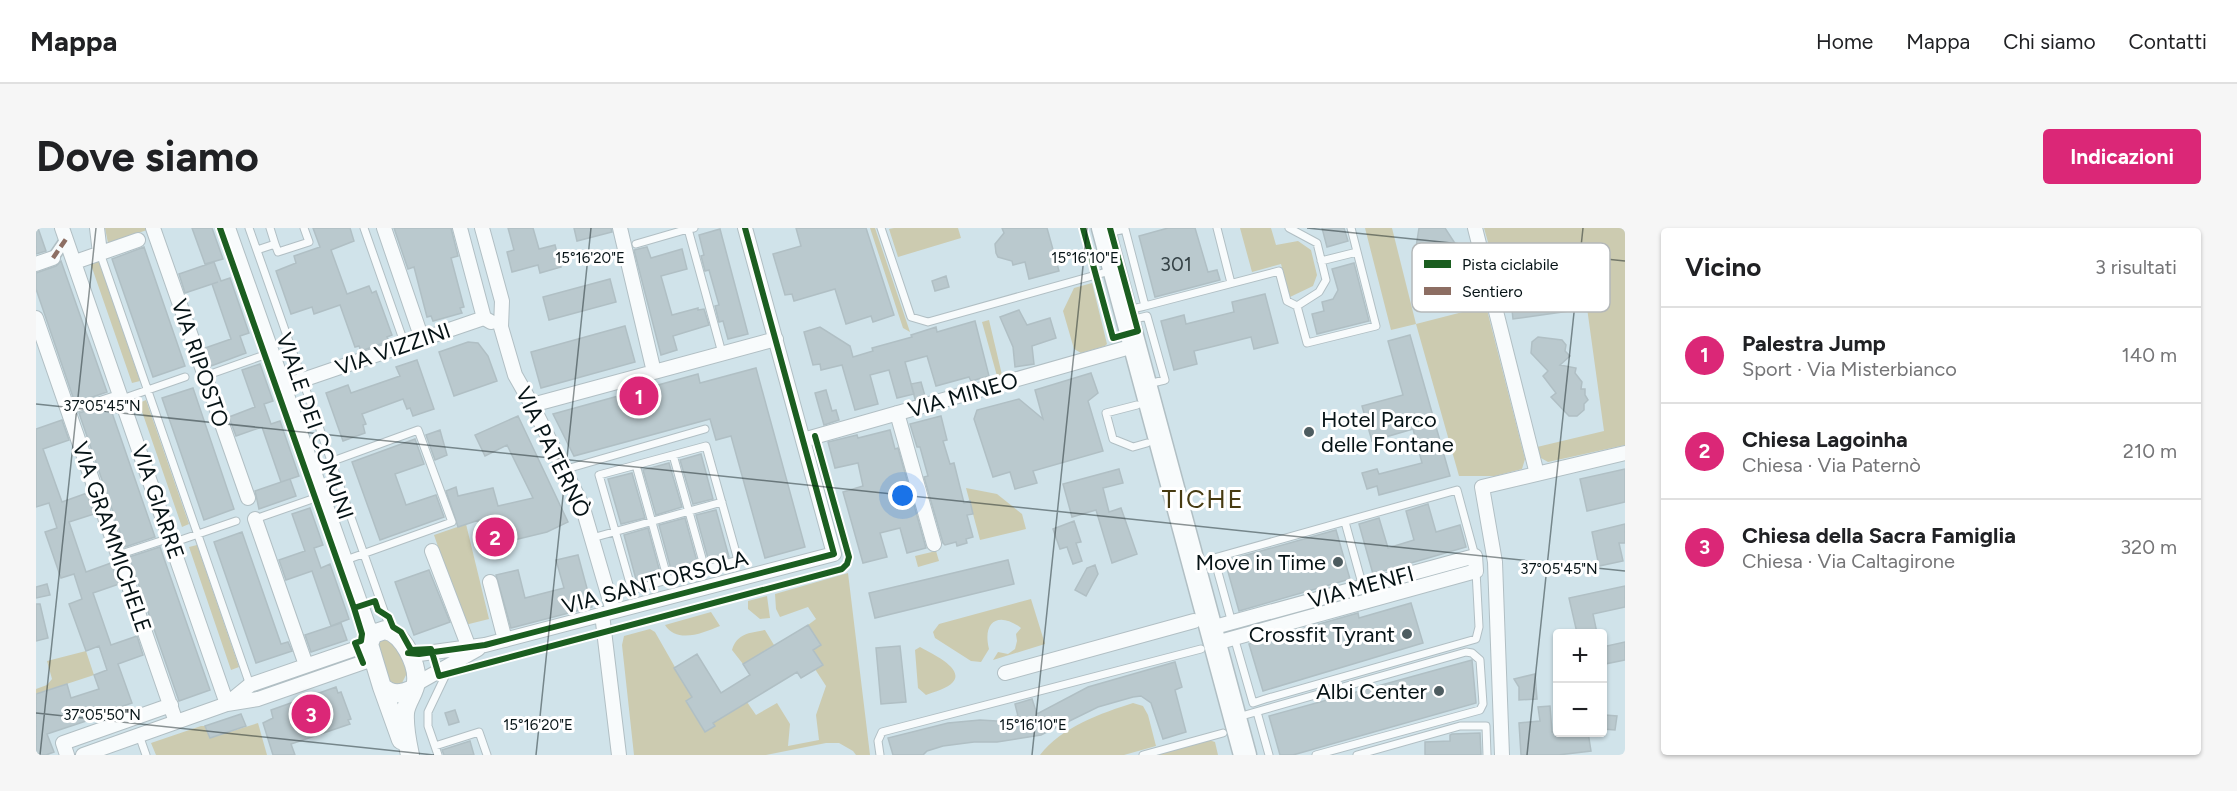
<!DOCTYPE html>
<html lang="it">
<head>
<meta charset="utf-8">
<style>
  :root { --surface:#fff; --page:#f6f6f6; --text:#202124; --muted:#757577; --line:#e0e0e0; --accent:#db2777 }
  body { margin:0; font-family:Figtree,sans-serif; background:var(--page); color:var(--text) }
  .controls { position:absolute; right:18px; bottom:18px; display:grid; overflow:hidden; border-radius:6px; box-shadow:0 2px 4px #0004 }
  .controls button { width:54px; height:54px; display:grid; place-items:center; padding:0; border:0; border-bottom:2px solid var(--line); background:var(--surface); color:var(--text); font:30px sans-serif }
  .you { position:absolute; left:867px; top:268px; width:21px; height:21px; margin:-15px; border:4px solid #fff; border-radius:50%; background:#1a73e8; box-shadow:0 0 0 9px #1a73e833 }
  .badge { display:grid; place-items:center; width:39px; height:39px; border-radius:50%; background:var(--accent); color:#fff; font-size:20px; font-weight:700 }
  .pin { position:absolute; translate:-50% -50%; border:3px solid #fff; box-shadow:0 2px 6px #0006 }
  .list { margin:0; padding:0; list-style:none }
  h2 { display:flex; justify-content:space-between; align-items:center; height:78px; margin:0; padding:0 24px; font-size:26px }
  h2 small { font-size:20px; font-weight:400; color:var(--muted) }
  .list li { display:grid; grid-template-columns:39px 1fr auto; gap:18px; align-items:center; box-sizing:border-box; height:96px; padding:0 24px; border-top:2px solid var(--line) }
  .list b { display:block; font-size:22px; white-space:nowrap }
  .list p { margin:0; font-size:20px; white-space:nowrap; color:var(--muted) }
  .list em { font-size:20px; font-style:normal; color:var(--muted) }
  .map { position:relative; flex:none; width:1589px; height:527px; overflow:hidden; border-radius:6px }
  header { display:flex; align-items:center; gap:36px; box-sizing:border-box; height:84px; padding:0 30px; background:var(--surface); border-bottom:2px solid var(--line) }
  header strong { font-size:28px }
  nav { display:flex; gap:33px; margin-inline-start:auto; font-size:21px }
  .intro { display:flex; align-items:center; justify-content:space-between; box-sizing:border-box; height:144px; padding:0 36px }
  h1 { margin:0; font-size:42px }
  .button { padding:15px 27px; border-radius:6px; background:var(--accent); color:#fff; font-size:21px; font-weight:700 }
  main { display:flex; gap:36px; padding:0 36px }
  aside { flex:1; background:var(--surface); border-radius:6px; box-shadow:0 2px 4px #0004 }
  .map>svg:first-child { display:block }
</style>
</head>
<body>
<header>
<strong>Mappa</strong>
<nav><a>Home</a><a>Mappa</a><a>Chi siamo</a><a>Contatti</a></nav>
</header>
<div class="intro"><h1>Dove siamo</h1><a class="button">Indicazioni</a></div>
<main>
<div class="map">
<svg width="1589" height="527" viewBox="0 0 1589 527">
  <rect width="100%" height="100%" fill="#d0e3ea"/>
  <!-- green -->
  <path fill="#cccbb0" d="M69 0H110L111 2 72 15Z
    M834 0H839L874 104 867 100Z
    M858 0H922L925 10 862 29 853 1Z
    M1204 0H1235L1240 17 1262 13 1275 22 1281 47 1277 58 1254 69 1245 36 1216 44Z
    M1329 0H1356L1380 96 1450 78 1489 231 1486 241 1459 248H1423L1380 96 1355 102Z
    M1448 0H1589V217L1512 234 1505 230 1501 219 1568 203 1548 58 1468 71Z
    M62 31 104 153 96 155 54 34Z
    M1056 55 1071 116 1069 118 1045 125 1038 121 1027 83 1038 60Z
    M953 92 966 147 961 148 946 94Z
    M110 172 153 296 146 299 103 175Z
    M930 260 961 266 986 286 990 301 944 312Z
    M430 296 453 391 429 397 398 307Z
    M161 317 203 439 195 442 153 319Z
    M900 323 903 333 882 339 879 328Z
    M812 345 834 527H820L817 523 803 515H790L730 527H598L586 417 588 408 614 401 619 404 656 469 650 473 669 504 679 498 677 495 711 474 720 487 741 475 754 496 752 518 783 512 780 487 790 458 779 441 786 437 777 422 784 417 772 397 780 391 772 379 744 389 740 381 739 366Z
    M731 368 734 390 724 391 712 381V373Z
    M995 371 1009 416 957 432 962 424 972 426 979 421 981 413 980 406 985 400C963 383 946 393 953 421L945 434 935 433 899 410 897 404 903 396Z
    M675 384 684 398C667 405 641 416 629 397Z
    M729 402 738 417 707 436 696 422C701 405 714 405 729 402Z
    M349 409 359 413 371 445 366 455 359 457C345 452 341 425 343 412Z
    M884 419C894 425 929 440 917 454 912 460 898 464 890 467L882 460 879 422Z
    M50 423 58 447 0 466V461L11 457 16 451 11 433Z
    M1097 475 1107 478 1112 487 1120 518 1088 527H1004C1025 499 1066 485 1097 475Z
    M222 495 231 527H120L115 515 165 498H169L174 510Z
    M1173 512 1179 514 1182 527H1122Z"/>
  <!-- building -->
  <path fill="#bac9ce" stroke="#b0bfc4" stroke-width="1.5" d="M0 0H2L10 23 0 26Z
    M156 0H176L187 31 169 36Z
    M277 0H314L318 13 295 22 311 66 333 58 336 65 340 63 356 107 351 109 353 113 325 123 323 118 319 119 304 77 278 86 276 79 255 86 240 43 260 35 258 28 284 19Z
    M358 0H415L422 28 415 30 428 79 424 80 426 85 397 93 395 88 391 89 378 39 372 41Z
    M472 0H497L503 21 519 17 525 39 504 45 502 37 476 44 471 24 478 22Z
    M538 0H575L576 4 541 13Z
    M760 0H830L858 87 837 94 835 88 810 96 799 61 758 73 756 66 749 67 737 26 765 18Z
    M966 0H1011L1023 43 993 51 989 34 977 37 976 33 962 29 960 25 959 16 968 5Z
    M1132 0H1159L1172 44 1181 42 1184 52 1119 69 1103 8Z
    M1286 0H1308L1312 13 1291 19Z
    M1383 0H1409L1420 17 1424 18 1418 53 1387 48 1391 20 1380 19Z
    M684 1 712 106 692 111 687 93 683 94 679 78 683 77 673 42 669 43 665 28 668 27 663 7Z
    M108 19 149 138 117 149 76 31Z
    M611 19 615 30 646 21 651 41 625 48 636 87 662 80V82L668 81 673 97 637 108 641 122 625 127 598 22Z
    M25 33 71 164 39 175 0 61V45L20 38Z
    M178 34 185 53 194 50 213 105 204 108 210 125 175 138 169 120 195 111 176 56 182 54 149 65 143 46Z
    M1318 35 1333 93 1281 106 1276 86 1288 83 1286 74 1297 71 1302 62 1296 41Z
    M910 48 913 59 899 63 896 53Z
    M574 51 580 74 513 92 507 69Z
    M1229 66 1242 115 1218 121 1215 109 1171 120 1158 123 1161 136 1138 142 1125 93 1148 87 1150 96 1198 84 1196 74Z
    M1491 75 1533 80V83L1477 91 1476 82Z
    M983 82 991 97 1014 90 1020 110 996 118 998 136 979 139 977 119 964 89Z
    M939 93 953 148 935 153 933 149 900 158 891 128 869 134 878 166 861 170 853 142 834 147 842 176 819 182 806 137 785 142 784 136 777 137 768 104 784 99 814 118 817 129 837 123 836 120 876 109 875 107 900 99 901 104Z
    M589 98 599 134 505 160 495 124Z
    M1374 107 1414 248 1343 267 1341 258 1331 261 1326 245 1341 241 1343 246 1386 235 1377 201 1336 213 1326 178 1367 167 1352 113Z
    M1502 109 1526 112 1530 117 1529 123 1534 128 1524 137 1540 140 1539 145 1546 154 1545 161H1549V167L1552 172 1548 176V182L1541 188H1533L1515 169 1520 165 1507 148 1512 143 1495 125 1496 114Z
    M432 114 442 115 452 128 461 153 418 168 403 124Z
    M381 132 398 181 377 188 374 180 371 181 367 171 326 186 330 196 327 197 329 205 307 213 290 165 312 157 315 165 364 148 360 139Z
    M224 136 237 173 228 176 235 196 244 193 263 248 245 254 226 199 200 208 193 189 219 179 206 142Z
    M720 140 769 319 729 330 695 208 680 212 674 191 538 228 517 186 662 146 664 155Z
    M1055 145 1062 165 1052 173 1067 223 997 243 1001 255 979 261 974 244 957 249 938 191 941 182 983 171 1007 191 999 162Z
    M885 154 889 168 879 171 875 156Z
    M157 160 198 281 168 292 126 170Z
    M790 162 796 183 800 182 803 192 788 197 779 165Z
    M73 176 119 309 89 319 43 185Z
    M482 188 532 294 511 304 449 319 443 292 422 299 410 263 420 259 422 268 457 260 462 278 497 270 471 217 449 228 439 207Z
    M905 188 911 212 907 213 914 236 918 235 928 275 934 273 937 286 931 287 937 309 930 311 931 315 921 318 920 314 909 317 907 315 888 249 892 248 884 219H881L874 196Z
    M26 192 33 212 7 221 26 274 51 265 58 286 33 294 50 344 75 335 83 356 57 365 75 417 101 408 107 427 82 436 96 475 64 486 65 488 11 506 18 524 10 527H0V466L31 456 35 470 63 461 58 447 71 442 63 418 50 423 33 376 46 371 38 346 25 350 9 304 21 300 13 275 0 279V201Z
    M404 202 411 227 399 232 390 207Z
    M854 202 859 221 862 220 890 320 871 325 864 300 844 305 851 329 827 335 807 264 827 258 822 235 799 240 792 214 821 207 822 210Z
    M379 211 388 236 359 246 370 277 400 267 408 289 344 312 316 234Z
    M665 226 677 271 657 276 644 232Z
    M633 235 646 279 620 287 607 242Z
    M1083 241 1087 255 1067 260 1073 284 1085 280 1101 326 1076 335 1060 282 1036 289 1027 256Z
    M1589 241V274L1551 283 1544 251Z
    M596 245 609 290 585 296 572 251Z
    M254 251 260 268 223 281 219 263Z
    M1392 276 1400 304 1424 297 1430 319 1337 346 1323 296 1343 290 1352 320 1378 312 1370 283Z
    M274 280 287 317 278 320 285 340 294 336 313 391 295 398 276 343 250 352 243 332 269 323 256 286Z
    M680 282 693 329 673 334 660 287Z
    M649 290 662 337 636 345 623 297Z
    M1038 293 1045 314 1040 315 1046 333 1037 336 1031 319 1024 321 1017 301Z
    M1589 296V315H1583L1587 333 1563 338 1556 304Z
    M612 300 625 348 601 355 588 307Z
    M1300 302 1314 351 1203 383 1189 333Z
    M206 304 245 416 252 414 256 423 220 435 178 314Z
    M124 319 174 462 143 473 93 329Z
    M542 327 556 379 475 400 460 347 482 342 489 370 528 360 520 332Z
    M972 332 978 356 839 390 833 365Z
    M1059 337 1062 346 1050 368 1039 362 1051 340Z
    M393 342 414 394 378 407 359 354Z
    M11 356 14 367 0 370V359Z
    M1589 358V379L1557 386 1561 405H1541L1533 370Z
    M1375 375 1387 415 1227 463 1213 416 1322 385 1323 390Z
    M0 376H4L12 410 0 413Z
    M305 395 311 412 275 424 269 407Z
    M772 397 785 417 777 422 787 437 765 450 761 444 677 495 679 498 669 504 650 473 656 469 638 440 661 426 685 465 714 447 707 436Z
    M1589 414V432L1569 436 1566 419Z
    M864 418 870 474 845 476 840 420Z
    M1436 432 1440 475 1257 527H1244L1233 488Z
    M1139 434 1146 459 1139 462 1150 504 1127 511 1115 475 1105 468 1097 469 1062 479 1005 507 961 514H938L907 518 891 523 887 527H857L852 510 912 495 944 492 961 493 982 488 979 476 996 471 1001 486 1052 459Z
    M1499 446 1501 471 1483 472V459L1478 451Z
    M300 459 302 465 305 464 315 491 312 492 314 496 255 516 259 527H237L227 495 237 490 235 482Z
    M1514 478 1516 504H1552L1555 523 1522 527H1485L1483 495 1504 493 1502 479Z
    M419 482 423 494 413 497 409 485Z
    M205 486 210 498 174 510 169 498Z
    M1569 487 1581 488 1579 502 1567 501Z
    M1444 505 1445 527H1389V514L1414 513V507L1416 506Z
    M434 513 438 527H408L406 522Z"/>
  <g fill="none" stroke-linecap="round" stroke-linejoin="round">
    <!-- service casing -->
    <g stroke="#b1bfc4" stroke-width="9">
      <path id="service" d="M213 0 354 400
        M234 0 239 16
        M328 0 369 117
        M658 0 652 1 686 125
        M845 0 875 89 892 94 1074 43
        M1181 0 1195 55
        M1253 0 1281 15 1290 52 1283 64 1261 78
        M1071 5 1089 1 1109 78 1092 82
        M600 16 652 1
        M221 22 239 16 242 24 273 14 268 0
        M64 25 214 457
        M1285 33 1321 24
        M1109 78 1243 43 1251 73 1261 78
        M1261 78 1271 115 1340 98 1315 0
        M1095 92 1111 88 1129 152 1112 156
        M169 148 234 125
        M86 171 149 149
        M1101 177 1070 185 1077 211 1097 219 1111 215
        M32 183 84 166
        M670 218 702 332 596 362 563 247Z
        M637 227 669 341
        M600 237 632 352
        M275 241 382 202 416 294 307 333
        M527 242 669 201
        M219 291 285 268
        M1309 294 1327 359
        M556 310 686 274
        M136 315 200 293
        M82 327 134 310
        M1196 395 1178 330 1421 262 1439 328
        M1198 409 1217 475 1229 471 1440 411 1443 399 1440 343
        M1221 484 1233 527
        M1202 489 1430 424 1436 425 1444 432 1447 476 1444 482 1280 527
        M103 507 110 527
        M399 518 443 504 451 527
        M402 527 392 498V484L413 440
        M844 527 842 513 846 504 1165 421
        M1107 527 1187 505
        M1321 527 1424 498H1450L1451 527"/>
    </g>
    <!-- pedestrian casing -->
    <g stroke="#b1bfc4" stroke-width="13">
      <path id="pedestrian" d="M17 30 30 11"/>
    </g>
    <!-- minor casing -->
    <g stroke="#b1bfc4" stroke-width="16">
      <path id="minor" d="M26 0 191 476
        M61 0 64 25
        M117 0 212 270
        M348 0 386 111
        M424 0 448 90 455 94
        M446 0 466 73 465 99 479 147 496 177 546 277 577 383
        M584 0 618 144
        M1439 0 1501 246
        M39 34 102 12
        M0 36 17 30
        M0 90 140 494
        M246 159 448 90
        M496 177 740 111
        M861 185 898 316
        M767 212 1087 121
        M219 291 270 437
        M396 323 435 425
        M454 354 469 412
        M566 386 583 527
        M1175 400 1439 328 1440 343 1180 415
        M372 425 383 426 449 417 798 326 709 0
        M969 445 1158 393
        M380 456 442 421
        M192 475 214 457 333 416
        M31 527 27 515 135 477
        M47 527 191 476 222 471 337 431
        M1466 527 1459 334 1446 259 1589 225"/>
    </g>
    <!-- tertiary casing -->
    <g stroke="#b1bfc4" stroke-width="20">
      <path id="tertiary" d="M190 0 331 400 337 406
        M346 459 365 512
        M374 527C371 513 368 500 369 485 370 474 379 465 380 454 382 437 367 405 349 402L337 406 333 416 346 459C357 468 365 466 377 461"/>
    </g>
    <!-- primary casing -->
    <g stroke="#b1bfc4" stroke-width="25">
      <path id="primary" d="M1067 0 1209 527"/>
    </g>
    <!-- service -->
    <use href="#service" stroke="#f8fbfc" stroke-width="7"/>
    <!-- pedestrian -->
    <use href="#pedestrian" stroke="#f8fbfc" stroke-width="10"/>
    <!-- minor -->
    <use href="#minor" stroke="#f8fbfc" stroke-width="14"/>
    <!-- tertiary -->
    <use href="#tertiary" stroke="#f8fbfc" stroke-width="18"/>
    <!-- primary -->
    <use href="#primary" stroke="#f8fbfc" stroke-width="22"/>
    <!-- quiet -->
    <path stroke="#8d6e63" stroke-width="4.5" stroke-dasharray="9 4.5" stroke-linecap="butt" d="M17 30 30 11"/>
    <!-- cycleway casing -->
    <g stroke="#fff" stroke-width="10">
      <path id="cycleway" d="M184 0 318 380 326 406 325 413 319 415 327 435
        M1047 0 1077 110 1102 103 1074 0
        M318 380 339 373 342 382 353 389 357 399 365 404 375 422 395 421 403 448 806 341 811 336 813 329 779 208
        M372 425 383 426 449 417 798 326 709 0"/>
    </g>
    <!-- cycleway -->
    <use href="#cycleway" stroke="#1b5e20" stroke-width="6"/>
  </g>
  <!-- ticks -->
  <path fill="none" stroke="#061316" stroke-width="1.5" stroke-opacity="0.45" d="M1271 0 1589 33M0 176 1589 343M0 485 398 527M4 527 60 0M500 527 555 0M996 527 1051 0M1491 527 1547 0"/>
  <!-- markers -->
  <g fill="#4d5c60" stroke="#fff" stroke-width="2">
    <circle cx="1273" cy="204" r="6"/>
    <circle cx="1302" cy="334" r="6"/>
    <circle cx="1371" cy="406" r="6"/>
    <circle cx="1403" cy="463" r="6"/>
  </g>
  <g text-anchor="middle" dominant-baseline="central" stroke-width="6" stroke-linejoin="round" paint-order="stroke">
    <!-- number labels -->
    <g font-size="20" fill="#354246">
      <text x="1140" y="36">301</text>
    </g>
    <!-- street labels -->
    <g font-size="22" fill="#061316" stroke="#fff">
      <text transform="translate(357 121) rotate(-19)">VIA VIZZINI</text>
      <text transform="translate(164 135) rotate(71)">VIA RIPOSTO</text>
      <text transform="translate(927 167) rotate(-16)">VIA MINEO</text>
      <text transform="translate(279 198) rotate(71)">VIALE DEI COMUNI</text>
      <text transform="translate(517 224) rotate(64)">VIA PATERNÒ</text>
      <text transform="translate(122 274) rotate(71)">VIA GIARRE</text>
      <text transform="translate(76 309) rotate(71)">VIA GRAMMICHELE</text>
      <text transform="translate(619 354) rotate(-15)">VIA SANT'ORSOLA</text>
      <text transform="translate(1325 359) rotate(-15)">VIA MENFI</text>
    </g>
    <!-- poi labels -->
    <g font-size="22" fill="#061316" stroke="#fff" text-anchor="end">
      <text x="1285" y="191" text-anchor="start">Hotel Parco<tspan x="1285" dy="25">delle Fontane</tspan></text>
      <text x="1290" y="334">Move in Time</text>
      <text x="1359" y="406">Crossfit Tyrant</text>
      <text x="1391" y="463">Albi Center</text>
    </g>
    <!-- quarter labels -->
    <g font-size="26" letter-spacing="1.5" fill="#473b11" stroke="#fff">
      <text x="1167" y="271">TICHE</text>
    </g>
  </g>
  <!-- legend -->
  <rect x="1376" y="15" width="198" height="69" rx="9" fill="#fff" stroke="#b4b8b9" stroke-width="1.5"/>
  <rect x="1388" y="32" width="27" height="8" fill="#1b5e20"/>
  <rect x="1388" y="59" width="27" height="8" fill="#8d6e63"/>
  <g font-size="16" fill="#061316">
    <text x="1426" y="42">Pista ciclabile</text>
    <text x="1426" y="69">Sentiero</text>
  </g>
  <g font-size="15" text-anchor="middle" fill="#061316" stroke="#fff" stroke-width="6" stroke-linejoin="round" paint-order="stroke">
    <text x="554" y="35">15°16'20"E</text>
    <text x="1049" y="35">15°16'10"E</text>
    <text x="66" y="183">37°05'45"N</text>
    <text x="1523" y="346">37°05'45"N</text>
    <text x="66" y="492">37°05'50"N</text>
    <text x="502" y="502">15°16'20"E</text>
    <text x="997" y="502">15°16'10"E</text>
  </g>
</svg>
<div class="controls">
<button>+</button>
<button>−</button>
</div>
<div class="you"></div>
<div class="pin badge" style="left:603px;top:168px">1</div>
<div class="pin badge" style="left:459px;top:309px">2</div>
<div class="pin badge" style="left:275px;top:486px">3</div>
</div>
<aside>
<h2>Vicino<small>3 risultati</small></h2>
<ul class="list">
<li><span class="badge">1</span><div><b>Palestra Jump</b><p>Sport · Via Misterbianco</p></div><em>140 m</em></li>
<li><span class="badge">2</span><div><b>Chiesa Lagoinha</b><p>Chiesa · Via Paternò</p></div><em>210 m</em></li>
<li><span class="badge">3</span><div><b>Chiesa della Sacra Famiglia</b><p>Chiesa · Via Caltagirone</p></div><em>320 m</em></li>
</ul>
</aside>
</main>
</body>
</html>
